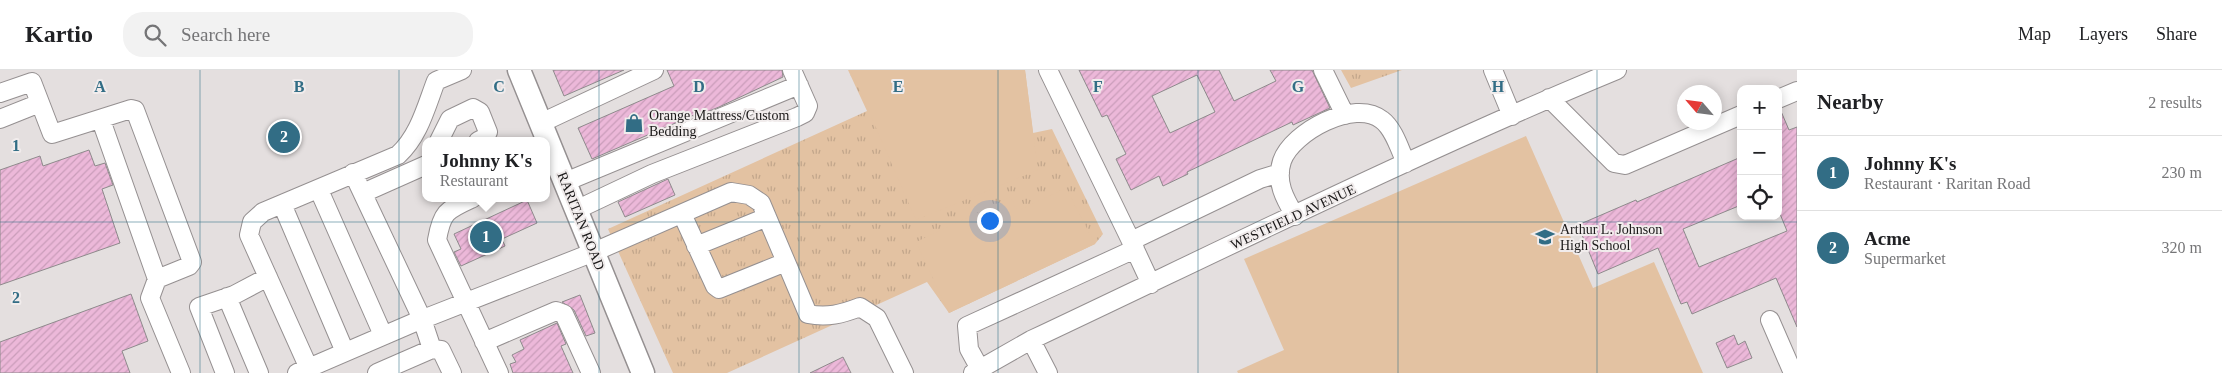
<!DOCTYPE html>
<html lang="en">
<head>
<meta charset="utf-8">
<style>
  :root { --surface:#fff; --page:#f2f2f2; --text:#202124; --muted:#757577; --line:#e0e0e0; --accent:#326d85 }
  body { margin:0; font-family:Georgia,serif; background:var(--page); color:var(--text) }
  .controls { position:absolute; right:15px; top:15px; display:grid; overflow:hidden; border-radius:10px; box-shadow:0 2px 12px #0003 }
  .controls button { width:45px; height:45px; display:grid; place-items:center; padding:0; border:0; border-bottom:1px solid var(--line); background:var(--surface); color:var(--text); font:25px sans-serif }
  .compass { position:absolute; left:1677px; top:15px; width:45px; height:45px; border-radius:50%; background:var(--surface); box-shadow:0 2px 12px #0003; rotate:298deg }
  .you { position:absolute; left:989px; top:150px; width:18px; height:18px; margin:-12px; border:4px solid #fff; border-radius:50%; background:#1a73e8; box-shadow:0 0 0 8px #1a73e833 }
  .badge { display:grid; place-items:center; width:32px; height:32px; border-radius:50%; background:var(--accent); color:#fff; font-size:16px; font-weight:700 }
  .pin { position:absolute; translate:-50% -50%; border:2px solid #fff; box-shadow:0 1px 5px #0006 }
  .popup { position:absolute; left:422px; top:67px; width:128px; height:65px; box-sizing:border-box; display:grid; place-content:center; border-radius:10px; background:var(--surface); filter:drop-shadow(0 1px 4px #0005); font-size:16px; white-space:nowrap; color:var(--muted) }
  .popup b { font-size:19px; color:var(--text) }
  .popup::after { content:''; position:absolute; left:50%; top:100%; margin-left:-10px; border:10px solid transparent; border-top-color:var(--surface) }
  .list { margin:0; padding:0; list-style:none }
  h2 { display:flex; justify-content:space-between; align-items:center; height:65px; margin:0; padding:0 20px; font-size:21px }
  h2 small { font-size:16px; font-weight:400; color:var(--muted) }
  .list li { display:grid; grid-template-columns:32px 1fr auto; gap:15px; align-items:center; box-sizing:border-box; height:75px; padding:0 20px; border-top:1px solid var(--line) }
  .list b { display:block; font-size:19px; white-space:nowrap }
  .list p { margin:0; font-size:16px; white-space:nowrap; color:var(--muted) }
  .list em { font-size:16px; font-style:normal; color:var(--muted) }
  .icon { flex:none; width:28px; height:28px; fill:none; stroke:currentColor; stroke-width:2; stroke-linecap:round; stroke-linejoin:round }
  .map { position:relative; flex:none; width:1797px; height:303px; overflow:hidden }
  header { display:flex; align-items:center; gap:30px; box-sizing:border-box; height:70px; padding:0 25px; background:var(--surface); border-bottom:1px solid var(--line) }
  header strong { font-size:24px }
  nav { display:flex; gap:28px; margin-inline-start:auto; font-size:18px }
  .search { width:350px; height:45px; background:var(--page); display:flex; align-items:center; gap:12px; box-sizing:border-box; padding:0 18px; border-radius:20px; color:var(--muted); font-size:19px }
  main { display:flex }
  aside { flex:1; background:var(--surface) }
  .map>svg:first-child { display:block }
</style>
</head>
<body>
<header>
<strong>Kartio</strong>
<div class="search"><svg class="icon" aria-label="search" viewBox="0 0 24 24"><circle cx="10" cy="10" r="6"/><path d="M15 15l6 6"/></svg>Search here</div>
<nav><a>Map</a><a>Layers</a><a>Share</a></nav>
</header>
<main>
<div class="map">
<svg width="1797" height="303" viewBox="0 0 1797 303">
  <defs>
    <pattern id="park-tufts" width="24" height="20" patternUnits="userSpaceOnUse" patternTransform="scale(1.25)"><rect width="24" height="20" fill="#e3c2a2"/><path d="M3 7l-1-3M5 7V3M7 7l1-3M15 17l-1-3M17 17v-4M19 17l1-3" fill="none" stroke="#c2a68b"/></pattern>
    <pattern id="building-hatch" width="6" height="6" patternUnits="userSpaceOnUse" patternTransform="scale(1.25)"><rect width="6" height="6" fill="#ecb8d9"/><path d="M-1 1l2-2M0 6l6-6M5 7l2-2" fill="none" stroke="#ca9dba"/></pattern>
  </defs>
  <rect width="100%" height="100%" fill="#e4dfdf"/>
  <!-- park -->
  <path fill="url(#park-tufts)" d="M848 0H1025L1033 63 1052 59 1103 164 1095 174 949 243 927 212 727 303H673L608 159 867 41Z
    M1341 0H1402L1351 18Z"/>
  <!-- pitch -->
  <path fill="#e3c2a2" d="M851 0H1025L1038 100 916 150Z
    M1526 66 1593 218 1654 192 1703 303H1238L1237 301 1284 280 1244 189Z
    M1066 118 1095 174 949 243 916 172 1011 127 1017 141Z"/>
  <!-- building -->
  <path fill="url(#building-hatch)" stroke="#8e8a8c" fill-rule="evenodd" d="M553 0H624L564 26Z
    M667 0H782L783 7 719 37 694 47V45L592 89 578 58 674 16Z
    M1079 0H1219L1234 31 1276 11 1270 0H1312L1330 38 1293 55 1292 52 1187 102 1188 104 1163 116 1159 106 1131 120 1116 89 1126 84 1107 45 1102 47ZM1197 5 1215 42 1170 63 1152 26Z
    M1778 39H1780L1789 60 1797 57V257L1776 208 1692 244 1687 232 1681 234 1658 178 1598 204 1578 155 1636 130 1637 132 1741 87V135L1683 159 1699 197 1787 161 1778 139Z
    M89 80 95 96 105 93 113 115 102 119 120 173 0 215V100L40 86 43 96Z
    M668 109 675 125 625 147 618 132Z
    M527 130 537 153 502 169 505 176 461 196 454 182 461 179 454 164Z
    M131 224 148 271 122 281 130 303H0V272Z
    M580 225 595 263 586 266 574 240 562 232Z
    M557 253 566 274 561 276 573 303H513L510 294 516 292 512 285 524 279 520 270Z
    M1734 265 1738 275 1745 271 1752 288 1727 298 1716 273Z
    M843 287 851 303H810Z"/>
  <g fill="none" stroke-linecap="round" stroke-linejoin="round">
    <!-- minor casing -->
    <g stroke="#959091" stroke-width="20">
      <path id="minor" d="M1048 0 1131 171
        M1323 0 1345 45
        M1493 0 1512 46
        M0 23 32 12 52 64 131 39 135 40 192 192 189 196 157 209
        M1549 28 1614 93 1625 95 1741 45
        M1778 29 1797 21
        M0 49 40 33
        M101 50 157 209 150 228 181 303
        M541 53 654 0
        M439 71 450 49 473 38 480 42 488 62 484 68 478 71
        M353 103 422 249 432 279 377 303
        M565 112 799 15
        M319 120 383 265
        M363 123 426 95
        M473 128C447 140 442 141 437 170L499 303
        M282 134 345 282
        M576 140 652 104 797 47 805 43 808 36 792 0
        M682 144 715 216 719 219 786 192
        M1295 146C1285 129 1275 112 1282 91 1292 62 1355 28 1382 50 1394 59 1400 80 1406 93
        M696 176 767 147
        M1151 214 1131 171 1260 109 1280 103
        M227 227 259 303
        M1770 250 1793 303
        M1031 270 1048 303
        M484 272 556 241 564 244 591 303
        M432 279 441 280 452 303
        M980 299 969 279 967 256 1135 179
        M225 303 199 237 234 225 268 207
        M297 303 413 253 594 182 731 122 749 125 761 133 808 244C827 248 842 244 860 237L877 248 904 303
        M311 303 249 165 252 152 263 142 398 85C419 66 426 37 436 11L462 0
        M973 303 1031 270C1226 178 1419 82 1617 0"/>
    </g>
    <!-- major casing -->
    <g stroke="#959091" stroke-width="25">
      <path id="major" d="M519 0 643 303"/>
    </g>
    <!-- minor -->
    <use href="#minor" stroke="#fff" stroke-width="18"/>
    <!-- major -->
    <use href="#major" stroke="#fff" stroke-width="22"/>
  </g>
  <!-- grid -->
  <path fill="none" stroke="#326d85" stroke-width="1" stroke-opacity="0.55" d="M200 0V303M399 0V303M599 0V303M799 0V303M998 0V303M1198 0V303M1398 0V303M1597 0V303M0 152H1797"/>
  <!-- icons -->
  <defs>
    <g id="shop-bare" transform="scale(1.5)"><path d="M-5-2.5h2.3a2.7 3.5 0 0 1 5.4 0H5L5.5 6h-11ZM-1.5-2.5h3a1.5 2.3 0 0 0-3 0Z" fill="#326d85" stroke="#f1ecec" stroke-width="2.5" paint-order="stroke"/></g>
    <g id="school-bare" transform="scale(1.5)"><path d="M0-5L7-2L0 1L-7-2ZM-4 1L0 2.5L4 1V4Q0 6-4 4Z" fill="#326d85" stroke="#f1ecec" stroke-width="2.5" paint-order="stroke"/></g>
  </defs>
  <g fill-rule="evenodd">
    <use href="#shop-bare" x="634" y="53"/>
    <use href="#school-bare" x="1545" y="167"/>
  </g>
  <g text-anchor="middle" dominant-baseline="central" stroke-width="4" stroke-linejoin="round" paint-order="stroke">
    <!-- poi labels -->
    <g font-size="14" fill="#1a1818" stroke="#f1ecec" text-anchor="start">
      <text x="649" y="45">Orange Mattress/Custom<tspan x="649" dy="16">Bedding</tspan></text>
      <text x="1560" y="159">Arthur L. Johnson<tspan x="1560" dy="16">High School</tspan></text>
    </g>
    <!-- street labels -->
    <g font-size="14" fill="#1a1818" stroke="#f1ecec">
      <text transform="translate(1293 147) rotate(-25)">WESTFIELD AVENUE</text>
      <text transform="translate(581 151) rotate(68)">RARITAN ROAD</text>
    </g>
  </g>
  <g font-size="16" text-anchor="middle" font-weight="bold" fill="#326d85" stroke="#f1ecec" stroke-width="4" stroke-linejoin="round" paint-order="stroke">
    <text x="100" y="22">A</text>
    <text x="299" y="22">B</text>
    <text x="499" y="22">C</text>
    <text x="699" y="22">D</text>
    <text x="898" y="22">E</text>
    <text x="1098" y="22">F</text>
    <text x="1298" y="22">G</text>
    <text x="1498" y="22">H</text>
    <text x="16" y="81">1</text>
    <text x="16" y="233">2</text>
  </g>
</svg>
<div class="controls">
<button>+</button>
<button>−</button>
<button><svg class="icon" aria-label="locate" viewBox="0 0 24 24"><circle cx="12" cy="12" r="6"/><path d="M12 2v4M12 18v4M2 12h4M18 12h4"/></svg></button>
</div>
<svg class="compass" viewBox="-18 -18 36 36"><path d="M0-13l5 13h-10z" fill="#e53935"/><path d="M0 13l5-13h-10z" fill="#757577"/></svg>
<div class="you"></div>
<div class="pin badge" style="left:486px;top:167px">1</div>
<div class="popup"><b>Johnny K's</b>Restaurant</div>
<div class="pin badge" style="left:284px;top:67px">2</div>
</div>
<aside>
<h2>Nearby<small>2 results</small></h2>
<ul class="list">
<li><span class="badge">1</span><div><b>Johnny K's</b><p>Restaurant · Raritan Road</p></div><em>230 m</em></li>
<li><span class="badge">2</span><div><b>Acme</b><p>Supermarket</p></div><em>320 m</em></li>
</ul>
</aside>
</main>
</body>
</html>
